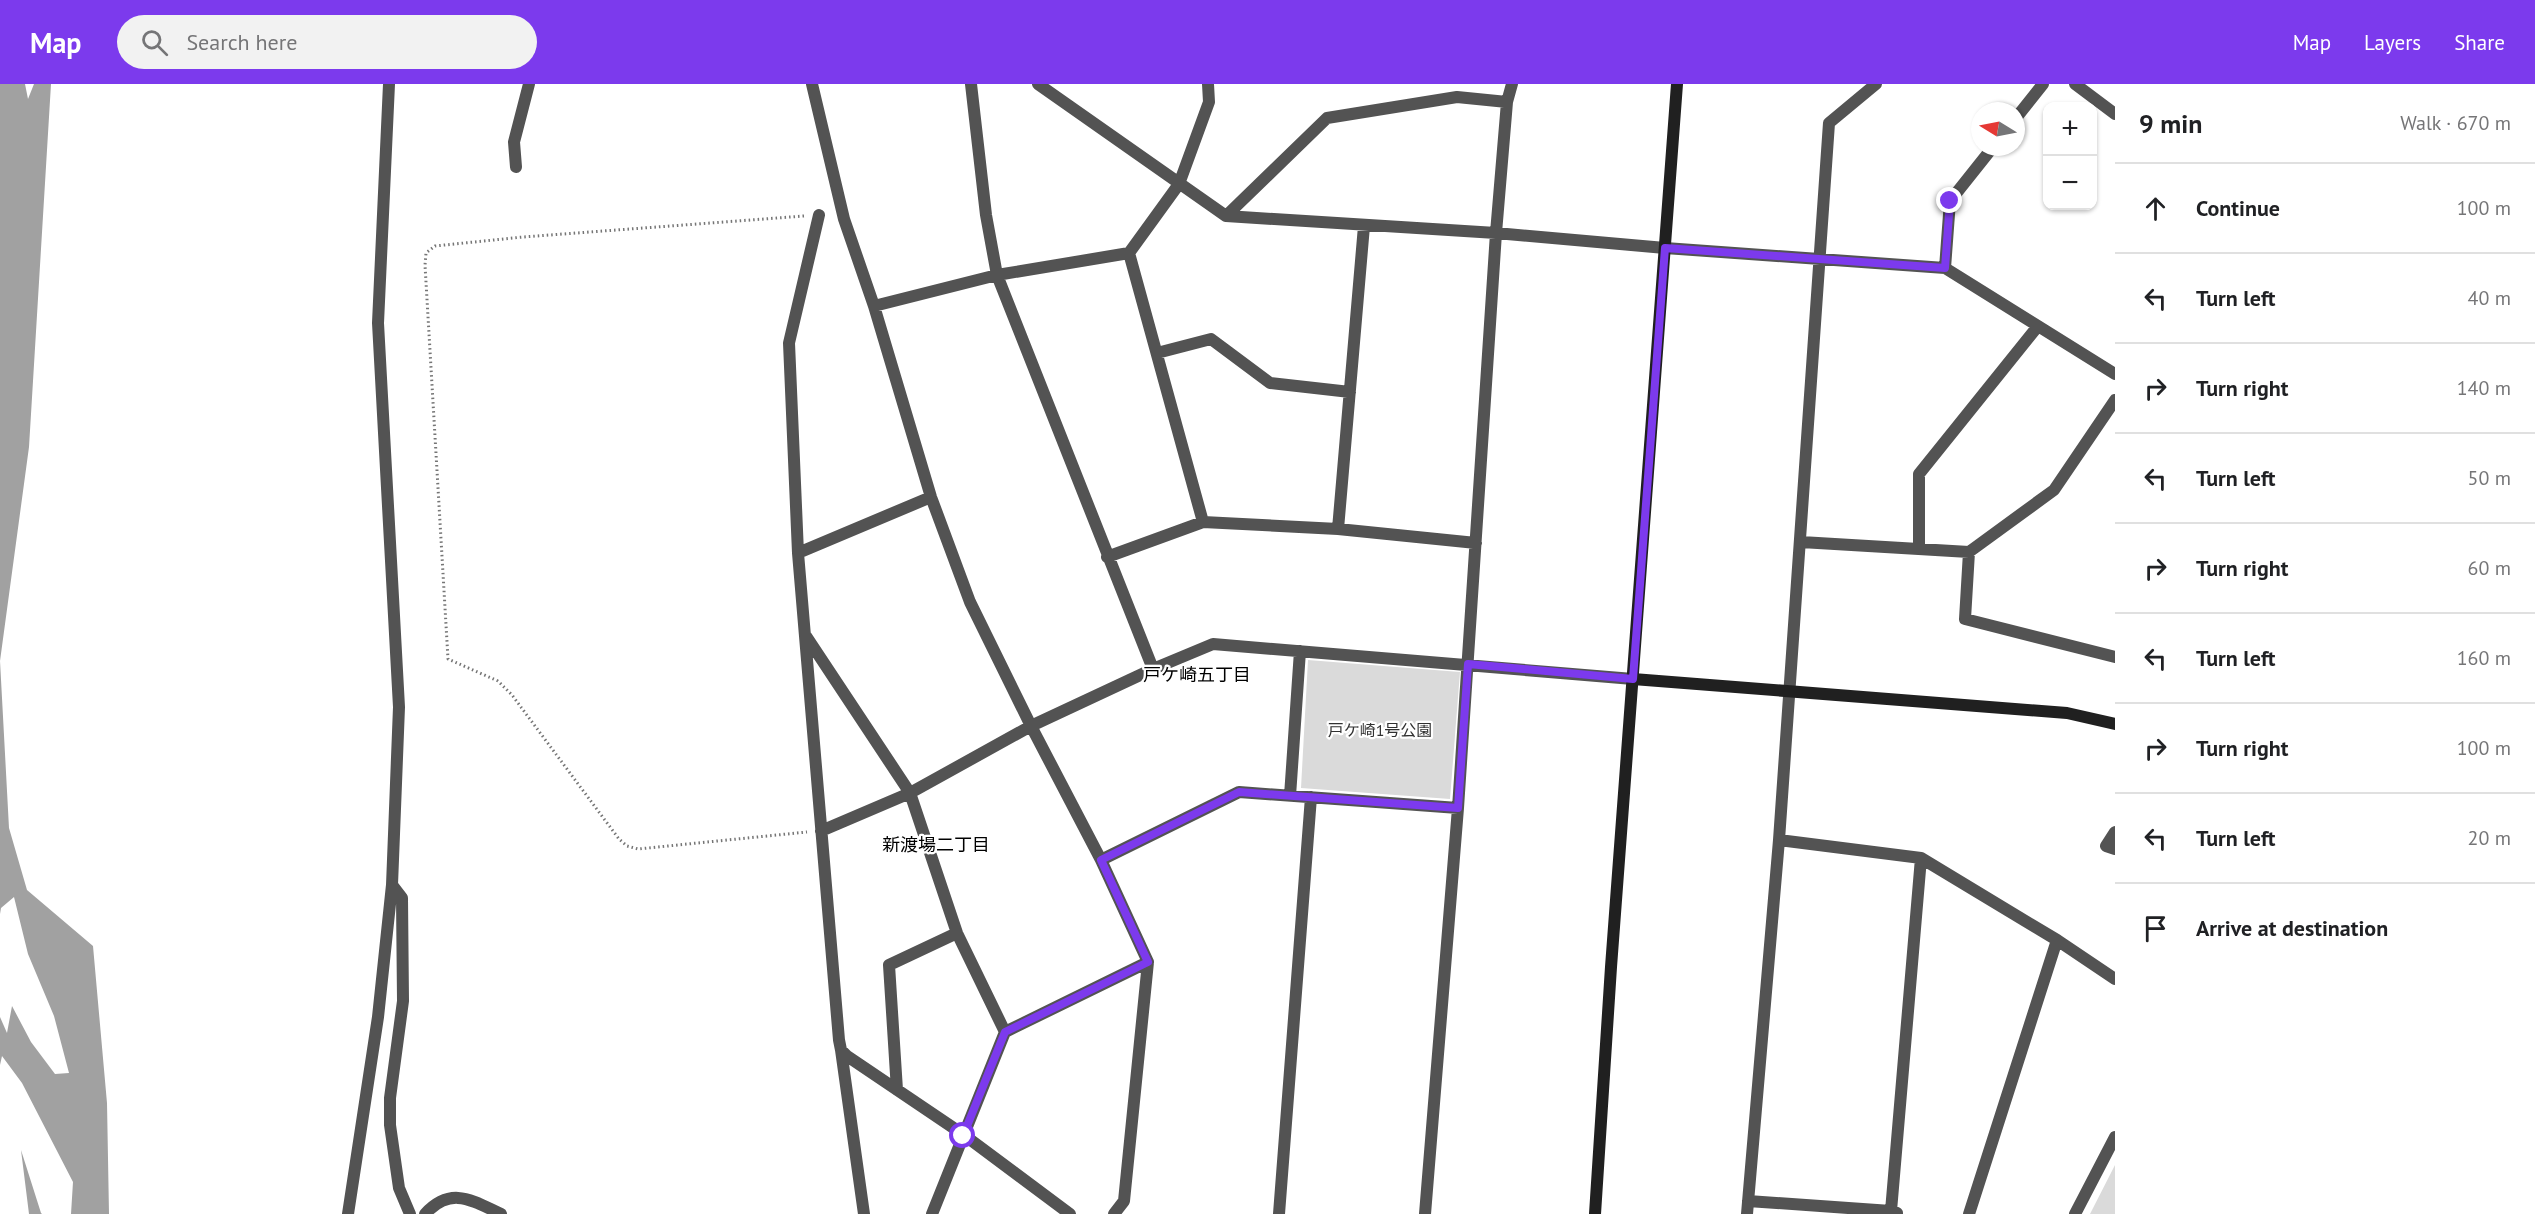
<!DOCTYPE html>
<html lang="en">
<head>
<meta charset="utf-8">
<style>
  :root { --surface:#fff; --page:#f2f2f2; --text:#202124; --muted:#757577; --line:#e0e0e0; --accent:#7c3aed }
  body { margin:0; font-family:"PT Sans","Noto Sans JP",sans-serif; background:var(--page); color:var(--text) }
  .controls { position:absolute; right:18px; top:18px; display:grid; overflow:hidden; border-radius:12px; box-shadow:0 2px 4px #0004 }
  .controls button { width:54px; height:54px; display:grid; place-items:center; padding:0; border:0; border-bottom:2px solid var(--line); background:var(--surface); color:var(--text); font:30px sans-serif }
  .compass { position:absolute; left:1971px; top:18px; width:54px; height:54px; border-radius:50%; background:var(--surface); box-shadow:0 2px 4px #0004; rotate:280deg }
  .stop { position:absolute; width:18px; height:18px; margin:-14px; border:4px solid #7c3aed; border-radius:50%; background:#fff }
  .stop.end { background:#7c3aed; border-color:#fff; box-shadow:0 2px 6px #0008 }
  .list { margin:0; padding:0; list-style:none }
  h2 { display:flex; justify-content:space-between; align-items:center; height:78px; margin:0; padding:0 24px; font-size:26px }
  h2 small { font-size:20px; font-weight:400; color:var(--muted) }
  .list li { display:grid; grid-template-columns:39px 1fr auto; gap:18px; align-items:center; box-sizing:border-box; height:90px; padding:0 24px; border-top:2px solid var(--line) }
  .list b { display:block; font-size:22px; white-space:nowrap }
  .list em { font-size:20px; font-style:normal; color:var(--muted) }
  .icon { flex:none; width:33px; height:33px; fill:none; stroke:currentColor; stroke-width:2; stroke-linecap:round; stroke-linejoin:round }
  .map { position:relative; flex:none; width:2115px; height:1130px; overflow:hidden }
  header { display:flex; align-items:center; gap:36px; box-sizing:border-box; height:84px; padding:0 30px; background:var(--accent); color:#fff }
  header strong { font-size:28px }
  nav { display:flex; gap:33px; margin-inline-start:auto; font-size:21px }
  .search { width:420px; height:54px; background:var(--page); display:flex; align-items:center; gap:15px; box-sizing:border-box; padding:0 21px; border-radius:33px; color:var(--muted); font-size:22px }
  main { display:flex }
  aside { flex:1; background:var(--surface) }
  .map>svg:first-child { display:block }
</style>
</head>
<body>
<header>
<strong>Map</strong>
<div class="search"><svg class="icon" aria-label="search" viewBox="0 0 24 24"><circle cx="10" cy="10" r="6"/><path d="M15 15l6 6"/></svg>Search here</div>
<nav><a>Map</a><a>Layers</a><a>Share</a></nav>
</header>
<main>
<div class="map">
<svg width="2115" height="1130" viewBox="0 0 2115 1130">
  <rect width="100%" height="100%" fill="#fff"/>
  <!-- green -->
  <path fill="#dadada" d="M1308 576 1460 588 1450 715 1301 704Z
    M2115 1081V1130H2090Z"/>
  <!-- water -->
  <path fill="#a1a1a1" d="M0 0H25L28 15 34 0H51L29 363 0 577 9 744 27 806 93 862 107 1019 109 1130H71L73 1098 22 999 2 972 0 981V933L7 949 12 922 31 958 55 990 69 989 54 932 28 870 14 813 1 824 0 830Z
    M21 1066 41 1129 42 1130H29Z"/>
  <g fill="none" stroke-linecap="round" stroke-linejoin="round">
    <!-- path -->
    <path stroke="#757575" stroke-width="3" stroke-dasharray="1.5 3" stroke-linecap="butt" d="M804 132 523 153 435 162 426 169 425 181 448 575 498 597 512 611 619 755 627 762 638 765 807 748"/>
    <!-- street -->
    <path stroke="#535353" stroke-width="12" d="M812 0 844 135 874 222 931 413 970 518 1031 642 1101 776 1148 878 1124 1117 1114 1130
      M971 0 986 131 997 191 1153 585
      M1038 0 1226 132 1496 149 1665 164 1945 184 2115 290
      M2075 0 2115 30
      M2016 34 2043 0
      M516 83 514 58 529 0
      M1226 132 1327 34 1457 13 1507 18
      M1129 169 1203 438
      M1945 184 1950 117 1993 63
      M874 222 997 191 1129 169 1179 100 1209 18 1208 0
      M1157 269 1211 255 1270 299 1350 308
      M931 413 798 469 839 956 841 966 847 972 964 1051 1070 1130
      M1338 445 1364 142
      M1801 458 1969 468 2054 406 2115 316
      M1919 465V390L2038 242
      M1969 468 1965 535 2115 573
      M798 469 789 259 819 131
      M1107 473 1203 438 1338 445 1476 459
      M806 552 910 709 957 849 1005 948
      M1290 712 1300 567
      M821 747 910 709 1031 642 1153 585 1213 560 1633 595
      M2115 748 2106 762 2115 765
      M1779 756 1921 774 2057 856 2115 895
      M1101 776 1239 708 1458 724
      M392 801 402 814 403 917 390 1014V1041L399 1104 410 1130
      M841 966 864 1130
      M897 1006 889 881 957 849
      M1748 1117 1891 1127 1897 1129
      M1891 1127 1921 774
      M348 1130 378 933 392 801 399 623 378 239 389 0
      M425 1130C451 1102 471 1116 501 1130
      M932 1130 1005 948 1148 878
      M1279 1130 1311 713
      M1425 1130 1458 724 1496 149 1507 18 1512 0
      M1747 1130 1779 756 1829 39 1876 0
      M1969 1130 2057 856
      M2075 1130 2115 1053"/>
    <!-- secondary -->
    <path stroke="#202020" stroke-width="12" d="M1633 595 2067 629 2115 640
      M1595 1130 1611 883 1677 0"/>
  </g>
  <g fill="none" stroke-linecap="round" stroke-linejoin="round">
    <!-- route -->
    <path stroke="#7c3aed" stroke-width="8" d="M963 1052 1005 948 1148 878 1101 776 1239 708 1458 724 1468 580 1633 595 1665 164 1945 184 1950 117"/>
  </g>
  <g text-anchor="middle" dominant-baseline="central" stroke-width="4.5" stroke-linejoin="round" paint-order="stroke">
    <!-- park labels -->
    <g font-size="16" fill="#313131" stroke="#fff">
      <text x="1380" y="646">戸ケ崎1号公園</text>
    </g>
    <!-- neighbourhood labels -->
    <g font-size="18" fill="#000" stroke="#fff">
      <text x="1197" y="590">戸ケ崎五丁目</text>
      <text x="936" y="760">新渡場二丁目</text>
    </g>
  </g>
</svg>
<div class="controls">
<button>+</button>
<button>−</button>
</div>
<svg class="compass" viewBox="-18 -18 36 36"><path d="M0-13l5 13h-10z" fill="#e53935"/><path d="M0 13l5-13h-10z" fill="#757577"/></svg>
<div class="stop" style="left:963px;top:1052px"></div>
<div class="stop end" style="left:1950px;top:117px"></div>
</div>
<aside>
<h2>9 min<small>Walk · 670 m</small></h2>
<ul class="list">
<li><svg class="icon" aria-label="ahead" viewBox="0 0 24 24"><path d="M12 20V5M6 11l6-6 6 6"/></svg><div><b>Continue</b></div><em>100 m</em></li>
<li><svg class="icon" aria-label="left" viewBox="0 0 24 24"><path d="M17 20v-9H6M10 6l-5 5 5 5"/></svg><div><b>Turn left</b></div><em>40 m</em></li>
<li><svg class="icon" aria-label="right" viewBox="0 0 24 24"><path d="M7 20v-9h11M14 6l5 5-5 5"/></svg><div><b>Turn right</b></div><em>140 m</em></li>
<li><svg class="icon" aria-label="left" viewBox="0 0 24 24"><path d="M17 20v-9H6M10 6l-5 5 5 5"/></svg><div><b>Turn left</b></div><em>50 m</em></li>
<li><svg class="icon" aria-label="right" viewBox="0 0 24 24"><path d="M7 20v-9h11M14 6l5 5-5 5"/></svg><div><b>Turn right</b></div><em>60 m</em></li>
<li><svg class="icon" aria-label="left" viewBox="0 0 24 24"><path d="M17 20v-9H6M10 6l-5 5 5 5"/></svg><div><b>Turn left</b></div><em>160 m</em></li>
<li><svg class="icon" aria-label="right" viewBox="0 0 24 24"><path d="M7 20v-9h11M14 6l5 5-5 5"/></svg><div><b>Turn right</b></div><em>100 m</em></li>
<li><svg class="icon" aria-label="left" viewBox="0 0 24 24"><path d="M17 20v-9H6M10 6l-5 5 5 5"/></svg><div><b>Turn left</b></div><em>20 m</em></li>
<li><svg class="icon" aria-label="arrive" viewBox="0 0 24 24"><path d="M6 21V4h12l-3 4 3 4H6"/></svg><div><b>Arrive at destination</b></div></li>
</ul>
</aside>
</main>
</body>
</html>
